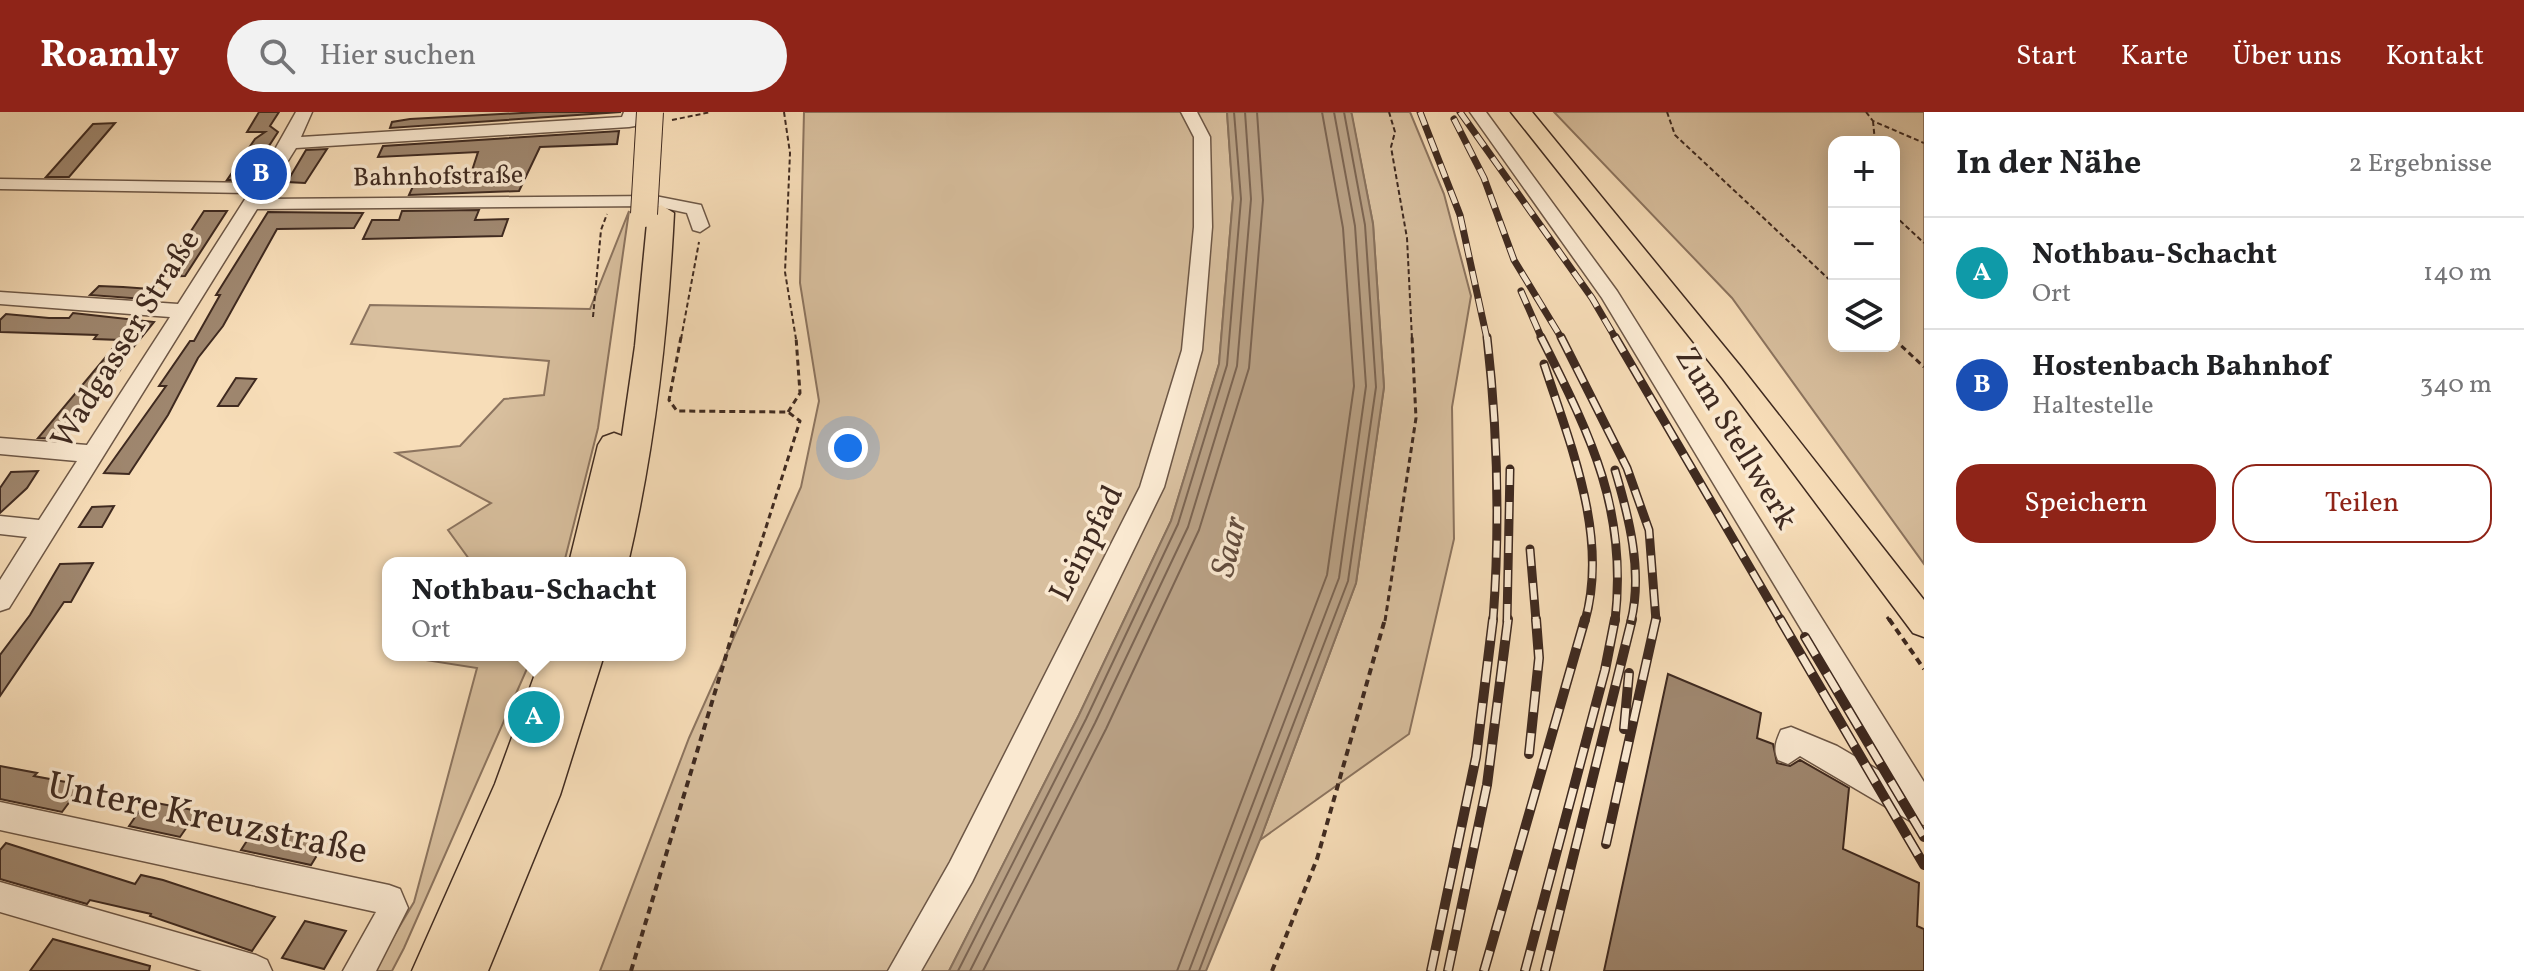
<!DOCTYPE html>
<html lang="de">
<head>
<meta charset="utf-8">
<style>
  :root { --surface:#fff; --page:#f2f2f2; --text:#202124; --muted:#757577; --line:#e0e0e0; --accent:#8f2418 }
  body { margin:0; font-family:Vollkorn,serif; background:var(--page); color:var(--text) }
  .controls { position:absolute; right:24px; top:24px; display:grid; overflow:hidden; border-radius:16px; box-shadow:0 4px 20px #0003 }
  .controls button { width:72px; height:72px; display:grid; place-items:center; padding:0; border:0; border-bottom:2px solid var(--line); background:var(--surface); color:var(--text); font:40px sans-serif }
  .you { position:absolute; left:848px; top:336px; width:28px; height:28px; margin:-20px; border:6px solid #fff; border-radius:50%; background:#1a73e8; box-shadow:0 0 0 12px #1a73e833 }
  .badge { display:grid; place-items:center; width:52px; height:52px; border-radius:50%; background:var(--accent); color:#fff; font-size:26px; font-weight:700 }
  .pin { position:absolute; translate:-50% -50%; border:4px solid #fff; box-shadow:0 2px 8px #0006 }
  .popup { position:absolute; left:382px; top:445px; width:304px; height:104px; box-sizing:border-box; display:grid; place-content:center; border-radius:16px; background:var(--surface); filter:drop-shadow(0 2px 6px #0005); font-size:26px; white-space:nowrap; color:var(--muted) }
  .popup b { font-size:30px; color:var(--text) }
  .popup::after { content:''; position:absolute; left:50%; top:100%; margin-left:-16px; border:16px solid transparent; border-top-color:var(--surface) }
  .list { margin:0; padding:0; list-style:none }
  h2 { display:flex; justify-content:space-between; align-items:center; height:104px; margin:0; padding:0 32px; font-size:34px }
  h2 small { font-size:26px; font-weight:400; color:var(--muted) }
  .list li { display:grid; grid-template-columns:52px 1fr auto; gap:24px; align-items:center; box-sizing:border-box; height:112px; padding:0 32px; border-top:2px solid var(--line) }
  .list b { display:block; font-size:30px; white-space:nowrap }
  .list p { margin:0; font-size:26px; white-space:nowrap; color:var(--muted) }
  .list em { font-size:26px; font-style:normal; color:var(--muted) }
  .actions { display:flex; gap:16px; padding:24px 32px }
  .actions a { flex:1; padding:18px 0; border:2px solid var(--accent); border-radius:24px; text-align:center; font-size:28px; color:var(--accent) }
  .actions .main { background:var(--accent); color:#fff }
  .icon { flex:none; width:44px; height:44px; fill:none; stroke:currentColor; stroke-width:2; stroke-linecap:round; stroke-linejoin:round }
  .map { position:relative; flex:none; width:1924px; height:859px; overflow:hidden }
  header { display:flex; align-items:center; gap:48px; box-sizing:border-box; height:112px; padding:0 40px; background:var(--accent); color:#fff }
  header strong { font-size:38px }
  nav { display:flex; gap:44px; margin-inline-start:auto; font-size:28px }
  .search { width:560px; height:72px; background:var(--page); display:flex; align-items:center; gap:20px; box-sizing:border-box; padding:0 28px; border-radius:44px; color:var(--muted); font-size:30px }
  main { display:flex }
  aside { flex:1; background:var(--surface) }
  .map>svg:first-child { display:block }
</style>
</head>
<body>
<header>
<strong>Roamly</strong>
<div class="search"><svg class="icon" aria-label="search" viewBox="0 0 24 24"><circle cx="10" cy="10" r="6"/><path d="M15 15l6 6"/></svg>Hier suchen</div>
<nav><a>Start</a><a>Karte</a><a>Über uns</a><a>Kontakt</a></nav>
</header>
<main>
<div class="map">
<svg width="1924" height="859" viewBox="0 0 1924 859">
  <rect width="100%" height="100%" fill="#f7ddb8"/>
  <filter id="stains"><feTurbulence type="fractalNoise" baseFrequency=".0025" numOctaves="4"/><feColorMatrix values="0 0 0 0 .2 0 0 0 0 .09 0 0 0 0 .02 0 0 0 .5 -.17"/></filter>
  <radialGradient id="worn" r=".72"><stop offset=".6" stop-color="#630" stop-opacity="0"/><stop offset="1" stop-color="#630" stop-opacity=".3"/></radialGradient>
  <!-- green -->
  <path fill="#d8bf9e" stroke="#8c745f" stroke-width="2" fill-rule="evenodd" d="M804 0H1227L1233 86 1219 252 1171 409 1079 603 949 859H600L689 626 801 375 819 289 800 171Z
    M1351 0H1410L1444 82 1471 184 1452 295 1454 427 1409 622 1260 728 1356 471 1384 275 1373 112Z
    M1554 0H1924V452L1732 186ZM1834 30H1894V234H1834Z
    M629 99 598 316 564 451H472L448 418 491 391 396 341 460 334 504 287 544 283 549 249 351 232 370 193 590 197Z
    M394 543H533L404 836 392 859H373L414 790 477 556Z"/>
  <!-- water -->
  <path fill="#b8a084" stroke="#88715c" stroke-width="2" d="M1227 0H1351L1352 3 1373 112 1384 275 1356 471 1260 728 1206 859H949L1079 603 1171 409 1219 252 1233 86Z"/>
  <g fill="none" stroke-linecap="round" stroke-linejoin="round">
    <!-- shore -->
    <path stroke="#7c6552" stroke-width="2" d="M958 859 1086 607 1178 412 1227 253 1241 87 1234 0
      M970 859 1095 611 1188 415 1237 254 1251 87 1245 0
      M983 859 1106 617 1199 418 1249 256 1263 88 1257 0
      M1177 859 1327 463 1354 274 1343 116 1322 0
      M1189 859 1339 466 1366 274 1355 114 1334 0
      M1199 859 1348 469 1376 275 1365 113 1344 0"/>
  </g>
  <!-- building -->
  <path fill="#9f876f" stroke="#3f2a20" stroke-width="2" d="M259 0H279L270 14 278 20 247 68H227L255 27 265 20H247Z
    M540 0H621L390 16 392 10 410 7Z
    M115 11 69 65H46L93 12Z
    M619 19 617 32 540 35 519 79 409 83 414 72 468 71 478 40 378 45 383 34Z
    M327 37 305 71 287 70 306 38Z
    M479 98 475 108 508 107 502 124 363 127 372 108H399L402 99Z
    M204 99H227L185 164 161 165Z
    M268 100 363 101 354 116 277 117 223 214 198 246 168 303 129 362 104 361 166 274H159L190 229H194L220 183H216Z
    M99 174 123 175 152 177 144 187 90 183Z
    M73 201 154 210 118 254H123L112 269H108L87 295H81L59 327 38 326 120 228 94 227 97 223 0 220V208L6 202 49 206H69Z
    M236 266 256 267 238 294H218Z
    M38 359 27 376 0 401V376L11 360Z
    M114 394 102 415H79L92 395Z
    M93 451 71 490H64L0 584V543L30 503 60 452Z
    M1668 562 1761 601 1757 626 1773 632 1777 651 1790 654 1800 648 1849 676 1843 737 1919 771 1917 814 1924 817V859H1604Z
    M0 654 37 661 34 664 82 673 62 700 0 687Z
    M146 689 198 699 180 725 129 714Z
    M259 710 293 719 327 727 311 753 241 738Z
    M6 731 135 772 141 763 163 768 275 805 252 839 150 804 151 802 90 788 87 792 0 767V738Z
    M305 809 346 819 324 857 282 846Z
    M53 827 150 854 149 859H30Z"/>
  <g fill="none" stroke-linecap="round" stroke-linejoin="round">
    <!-- minor casing -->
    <g stroke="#6d5746" stroke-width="3">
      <path id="minor" d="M296 0H312L301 25 622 5 624 0H640L635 14 629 15 296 36 264 87 655 84 701 93 709 114 700 120 693 118 687 101 655 94 257 97 9 496 0 499V468L27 425 0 422V404L39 408 77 349 0 342V326L87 333 170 205 0 192V180L178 192 249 81 0 77V67L256 71Z
        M1181 0H1197L1210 25 1212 115 1202 238 1164 375 972 770 921 859H888L950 750 1140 375 1182 238 1194 115V25Z
        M1470 0H1486L1617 179 1924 670V713L1912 710 1800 644 1788 652 1778 648C1773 637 1776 629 1781 618L1791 615 1837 634 1890 665 1602 186Z
        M0 690 389 773 400 777 408 796 376 859H343L376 800 0 718Z
        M0 770 256 843 267 848 272 859H202L0 800Z"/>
    </g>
    <!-- major casing -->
    <g stroke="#3f2a20" stroke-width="3">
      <path id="major" d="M1511 0H1532L1741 255 1924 488V525L1913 521 1723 267Z"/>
    </g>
    <!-- highway casing -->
    <g stroke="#3f2a20" stroke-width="3">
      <path id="highway" d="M661 93 674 101C668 219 655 335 628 451H569L598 333 603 325 614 321 622 324 635 234 648 101Z
        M542 543H604L560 683 488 859H412L495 672Z"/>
    </g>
    <!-- path-far2 -->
    <path stroke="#3f2a20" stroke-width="2" stroke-dasharray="5 3" stroke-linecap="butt" d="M784 0 790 41 785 160 796 227
      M1389 0 1395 20 1391 35 1407 126 1412 227
      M1667 0 1675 23 1834 172
      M1866 0 1873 9 1924 31
      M672 8 711 0
      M1873 9 1875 30
      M1894 103 1924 131
      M593 205 601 118 607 102
      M681 227 699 130"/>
    <!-- path-far1 -->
    <path stroke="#3f2a20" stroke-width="3" stroke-dasharray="6 4" stroke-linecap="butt" d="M681 225 669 288 677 299 788 300 800 309 736 509
      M1894 227 1924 255
      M788 300 800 281 796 225
      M1887 505 1890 509
      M1385 509 1416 306 1412 225"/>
    <!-- path -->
    <path stroke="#3f2a20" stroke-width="4" stroke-dasharray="7 5" stroke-linecap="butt" d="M1889 507 1924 557
      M631 859 737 507
      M1272 859 1317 747 1385 507"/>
    <!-- minor -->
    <use href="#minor" fill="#fae9d1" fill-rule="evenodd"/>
    <!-- major -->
    <use href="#major" fill="#f7ddb8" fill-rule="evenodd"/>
    <!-- highway -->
    <use href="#highway" fill="#f7ddb8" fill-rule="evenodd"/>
    <!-- rail-far2 casing -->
    <g stroke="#3f2a20" stroke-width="7">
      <path id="rail-far2" d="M1420 0 1460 103 1487 227
        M1460 0 1592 186 1616 227
        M1454 7 1484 66 1514 148 1562 227
        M1521 179 1542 227"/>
    </g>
    <!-- rail-far1 casing -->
    <g stroke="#3f2a20" stroke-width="9">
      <path id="rail-far1" d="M1487 225C1498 321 1500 413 1493 509
        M1541 225C1590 323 1628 396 1615 509
        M1561 225 1627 356 1649 418 1656 509
        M1615 225 1781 509
        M1544 252C1570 332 1609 424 1585 509
        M1615 358C1629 405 1643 460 1631 509
        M1530 437 1536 509
        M1507 509 1510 357"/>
    </g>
    <!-- rail casing -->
    <g stroke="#3f2a20" stroke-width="10">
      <path id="rail" d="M1780 507 1924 753
        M1805 525 1924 725
        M1624 617 1629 561
        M1529 642 1539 546 1536 507
        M1606 732 1656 507
        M1431 859 1476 645 1493 507
        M1448 859 1487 673 1508 507
        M1484 859 1585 507
        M1525 859 1605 558 1615 507
        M1545 859 1632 507"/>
    </g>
    <!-- rail-far2 -->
    <use href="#rail-far2" stroke="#fae9d1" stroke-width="5" stroke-dasharray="14" stroke-linecap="butt"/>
    <!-- rail-far1 -->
    <use href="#rail-far1" stroke="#fae9d1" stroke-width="6" stroke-dasharray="17" stroke-linecap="butt"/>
    <!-- rail -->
    <use href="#rail" stroke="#fae9d1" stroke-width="7" stroke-dasharray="21" stroke-linecap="butt"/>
    <!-- highway-bridge casing -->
    <g stroke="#3f2a20" stroke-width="28" stroke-linecap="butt">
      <path id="highway-bridge" d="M644 102 650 0"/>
    </g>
    <!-- highway-bridge -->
    <use href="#highway-bridge" stroke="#f7ddb8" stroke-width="26"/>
  </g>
  <g text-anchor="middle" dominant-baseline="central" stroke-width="7" stroke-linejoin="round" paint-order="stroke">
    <!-- far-street labels -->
    <g font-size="26" fill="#3f2a20" stroke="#fae9d1">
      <text transform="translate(438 65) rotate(-1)">Bahnhofstraße</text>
    </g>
    <!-- street labels -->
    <g font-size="32" fill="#3f2a20" stroke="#fae9d1">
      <text transform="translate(127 228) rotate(-58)">Wadgasser Straße</text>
      <text transform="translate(1735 327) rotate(59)">Zum Stellwerk</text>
      <text transform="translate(1088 432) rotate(-63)">Leinpfad</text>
    </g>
    <!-- water labels -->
    <g font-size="34" font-style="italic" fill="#634d3e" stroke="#fae9d1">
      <text transform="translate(1231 435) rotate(-76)">Saar</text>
    </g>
    <!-- near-street labels -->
    <g font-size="38" fill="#3f2a20" stroke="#fae9d1">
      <text transform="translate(207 708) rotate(12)">Untere Kreuzstraße</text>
    </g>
  </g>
  <rect width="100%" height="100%" filter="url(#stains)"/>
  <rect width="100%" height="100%" fill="url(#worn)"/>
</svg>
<div class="controls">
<button>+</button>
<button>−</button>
<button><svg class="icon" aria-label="layers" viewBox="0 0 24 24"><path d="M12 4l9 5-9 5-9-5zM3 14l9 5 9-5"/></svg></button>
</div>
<div class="you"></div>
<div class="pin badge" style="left:534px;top:605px;background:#0f9aa8">A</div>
<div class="popup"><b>Nothbau-Schacht</b>Ort</div>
<div class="pin badge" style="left:261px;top:62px;background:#1a4fb4">B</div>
</div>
<aside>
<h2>In der Nähe<small>2 Ergebnisse</small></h2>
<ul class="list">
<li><span class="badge" style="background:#0f9aa8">A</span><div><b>Nothbau-Schacht</b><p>Ort</p></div><em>140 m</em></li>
<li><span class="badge" style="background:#1a4fb4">B</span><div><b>Hostenbach Bahnhof</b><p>Haltestelle</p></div><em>340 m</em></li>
</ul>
<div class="actions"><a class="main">Speichern</a><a>Teilen</a></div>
</aside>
</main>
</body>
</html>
